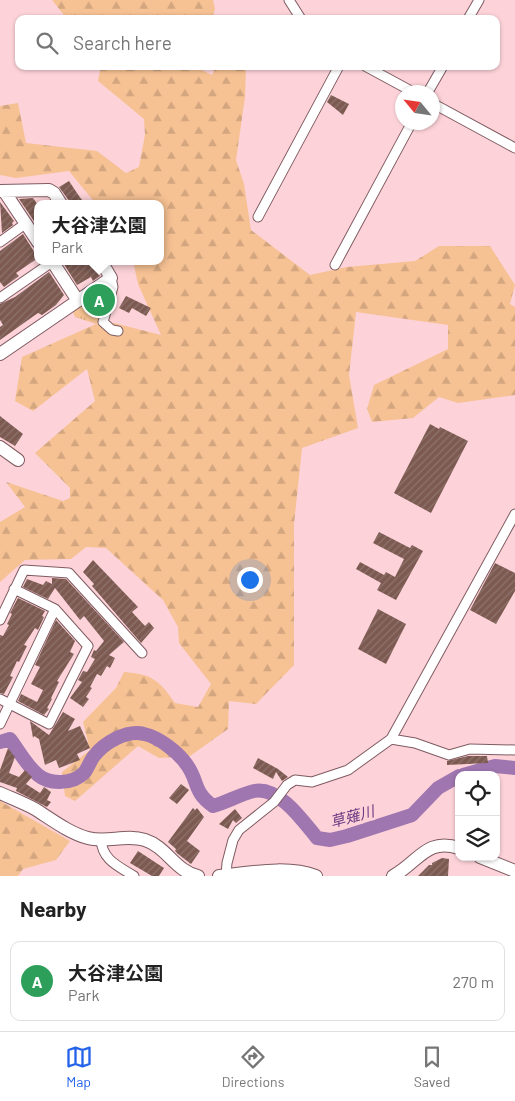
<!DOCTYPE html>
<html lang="en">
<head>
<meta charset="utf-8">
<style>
  :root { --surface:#fff; --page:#f6f6f6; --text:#222; --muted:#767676; --line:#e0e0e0; --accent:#2563eb }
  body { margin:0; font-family:Barlow,"Noto Sans JP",sans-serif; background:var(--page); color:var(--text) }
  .controls { position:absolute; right:15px; bottom:15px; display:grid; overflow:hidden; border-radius:10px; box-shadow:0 1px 4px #0004 }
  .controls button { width:45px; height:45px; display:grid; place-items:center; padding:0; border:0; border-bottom:1px solid var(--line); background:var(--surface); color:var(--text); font:25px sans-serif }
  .compass { position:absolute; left:395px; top:85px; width:45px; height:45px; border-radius:50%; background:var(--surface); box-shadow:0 1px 4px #0004; rotate:299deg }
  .you { position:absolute; left:249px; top:579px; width:18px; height:18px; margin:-12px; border:4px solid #fff; border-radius:50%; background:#1a73e8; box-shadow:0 0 0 8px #1a73e833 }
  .badge { display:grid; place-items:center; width:32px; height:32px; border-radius:50%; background:var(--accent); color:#fff; font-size:16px; font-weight:700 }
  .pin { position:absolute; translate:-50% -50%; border:2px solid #fff; box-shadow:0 1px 5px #0006 }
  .popup { position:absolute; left:34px; top:200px; width:130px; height:65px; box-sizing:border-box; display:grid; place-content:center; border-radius:10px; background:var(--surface); filter:drop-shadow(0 1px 4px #0005); font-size:16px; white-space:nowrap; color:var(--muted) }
  .popup b { font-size:19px; color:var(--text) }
  .popup::after { content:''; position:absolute; left:50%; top:100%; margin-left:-10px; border:10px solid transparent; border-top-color:var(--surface) }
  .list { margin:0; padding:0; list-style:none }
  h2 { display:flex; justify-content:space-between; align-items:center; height:65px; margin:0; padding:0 20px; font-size:21px }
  h2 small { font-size:16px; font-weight:400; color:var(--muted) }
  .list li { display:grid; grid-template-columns:32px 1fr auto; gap:15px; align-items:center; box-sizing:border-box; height:80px; margin:0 10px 10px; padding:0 10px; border:1px solid var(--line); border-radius:10px }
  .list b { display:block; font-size:19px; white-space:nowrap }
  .list p { margin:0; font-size:16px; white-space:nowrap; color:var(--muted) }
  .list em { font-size:16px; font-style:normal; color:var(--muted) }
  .icon { flex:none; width:28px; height:28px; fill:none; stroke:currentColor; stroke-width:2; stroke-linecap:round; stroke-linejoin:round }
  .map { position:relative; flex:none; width:515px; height:876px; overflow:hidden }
  .search { position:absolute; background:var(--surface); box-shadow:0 1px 4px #0004; left:15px; right:15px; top:15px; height:55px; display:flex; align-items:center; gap:12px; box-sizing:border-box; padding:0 18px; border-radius:10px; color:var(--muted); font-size:19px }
  .sheet { height:155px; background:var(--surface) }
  nav { display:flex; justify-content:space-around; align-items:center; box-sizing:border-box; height:70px; border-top:1px solid var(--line); background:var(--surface); font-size:14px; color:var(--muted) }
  nav a { display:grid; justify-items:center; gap:2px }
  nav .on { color:var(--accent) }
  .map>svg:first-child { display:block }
</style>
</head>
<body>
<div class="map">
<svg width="515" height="876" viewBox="0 0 515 876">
  <defs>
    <pattern id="forest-firs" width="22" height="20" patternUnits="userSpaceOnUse" patternTransform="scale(1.25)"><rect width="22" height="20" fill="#f6c193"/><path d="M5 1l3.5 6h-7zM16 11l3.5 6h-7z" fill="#d3a67f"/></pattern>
    <pattern id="park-tufts" width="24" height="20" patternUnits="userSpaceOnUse" patternTransform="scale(1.25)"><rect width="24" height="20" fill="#f6c193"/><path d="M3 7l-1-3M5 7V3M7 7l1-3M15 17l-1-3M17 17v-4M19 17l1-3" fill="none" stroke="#d3a67f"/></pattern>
    <pattern id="building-hatch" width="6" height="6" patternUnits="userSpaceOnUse" patternTransform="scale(1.25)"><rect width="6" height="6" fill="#7c5a51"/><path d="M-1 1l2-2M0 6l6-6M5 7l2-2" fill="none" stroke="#8e736c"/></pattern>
  </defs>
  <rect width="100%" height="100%" fill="#fdd3d9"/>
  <!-- forest -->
  <path fill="url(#forest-firs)" d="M52 0H213L215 9 212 19H67Z
    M101 66H200V69L212 75 216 66H246L245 97 236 160 244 184 251 230 310 275 347 267 415 261 439 246H490L515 285 510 304 515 307V395L458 403 439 397 413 418 372 422 367 409 374 385 448 349V325L356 312 349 375 358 428 302 448 294 524V665L256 704 229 701 228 729 190 756 159 758 138 746 75 801 65 796 62 772 90 750 83 722 116 688 124 672C152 674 159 680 175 703L198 707 211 684 179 643 178 627 163 600 106 548 86 547 71 559 25 560 0 582V522L25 507 6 482 63 501 70 498V488L35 453 95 401 87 369 33 411 15 401 22 357 96 324 114 323 161 335 138 284 133 261H160V204H96L69 171 16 178 0 175V106L18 103 26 143 97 151 126 173 139 167 145 135 144 119 98 81Z
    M0 801 70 841 56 860 23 869 18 876H0Z"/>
  <!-- park -->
  <path fill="url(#park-tufts)" d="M110 287 101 320 96 324 75 317 73 312Z"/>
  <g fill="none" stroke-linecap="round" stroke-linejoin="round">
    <!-- river -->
    <path stroke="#9f76b0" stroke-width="14" d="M0 742 10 739C19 751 27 766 38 775 50 785 73 784 84 773 88 768 90 761 94 756 104 743 127 729 144 734 159 737 179 753 187 765 199 782 193 792 213 806 227 802 241 794 254 791 279 786 303 821 317 838L330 840 347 836 412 815 438 788 459 776
      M463 775 495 766 515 768"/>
  </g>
  <!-- building -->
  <path fill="url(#building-hatch)" d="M331 95 349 104 343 115 327 102Z
    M69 181 79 196 85 204H72L67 198 59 187Z
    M33 198 38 205V227L19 199Z
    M0 202 14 221 12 223 13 225 2 233Z
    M23 234 38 258 16 273 19 276 4 287 0 282V251Z
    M62 261H90L100 276 93 281 91 277 77 285Z
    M49 272 64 295 56 305 42 315 38 313 0 340V327L3 325 0 320V304L15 297Z
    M126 296 151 308 146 316 132 308 129 313 119 308Z
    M0 416 23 434 15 446 0 437Z
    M430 424 439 429 440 427 468 441 431 513 394 493Z
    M379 532 410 548 412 545 423 551 396 600 377 590 381 583 356 569 360 562 384 575 386 572 395 577 404 559 373 543Z
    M93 560 138 607 132 612 145 626 149 622 154 628 141 643 92 586 94 584 83 572Z
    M495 563 515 573V591L496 624 470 610Z
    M52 578 66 579 124 642 109 655 115 658 110 668 107 666 101 676 97 674 90 687 92 688 86 697 89 699 83 707 70 698 82 682 78 680 83 671 87 672 95 659 91 657 94 650 96 651 104 641 84 616 80 620 55 588 48 599 23 587 27 579 43 585 46 581 52 584Z
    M18 598 45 611 42 616 44 617 38 630 35 628 24 645 27 646 19 662 17 661 10 676 13 677 4 694 0 693V635L3 636 9 625 7 624 12 614 10 613Z
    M378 609 406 624 386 664 358 649Z
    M56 620 75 641 70 652 74 654 57 681 59 682 51 698 52 699 47 708 49 709 44 715 18 701 21 694 37 702 43 690 31 684 40 667 35 665Z
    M63 712 75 719 68 731 80 726 90 748 77 754 80 760 59 768 56 760 45 765 39 739 34 736 33 738 30 721 49 735Z
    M8 748 15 757 9 773 19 777 25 770 32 777 26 784 40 793 44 787 51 792 47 800 51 802 47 807 16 791 17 788 0 782V770Z
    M468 756H487L488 763 447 765V761Z
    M258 758 278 769 288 777 282 781 276 772 273 779 253 768Z
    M181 784 189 790 177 804 169 798Z
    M193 808 195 810 197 808 204 817 187 841 200 851 191 864 178 854 175 851 176 849 168 842Z
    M235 809 242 818 236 823 233 820 228 829 219 824Z
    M138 851 164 868 159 876H152L130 863Z
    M442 858 449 859 448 876H418L429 865H432V863Z"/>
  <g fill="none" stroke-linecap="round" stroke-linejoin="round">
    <!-- street casing -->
    <g stroke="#7f5b61" stroke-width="11">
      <path id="street" d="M289 0 301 19
        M468 19 479 0
        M365 66 413 92
        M428 92 443 66
        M432 103 515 148
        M258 217 339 66
        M0 242 25 224
        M335 265 412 122
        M111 278 113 287 103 322 112 330 118 331
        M0 298 52 262
        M0 620 24 570 69 573 142 653
        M0 699 49 724 88 646 55 609 14 589
        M0 724 55 609
        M391 739 415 743 449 755 470 749 515 750
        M101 839C102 860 118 866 134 876
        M226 875 227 863 233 840 239 830 274 802 287 785 295 780 312 782 348 770 391 739 515 514"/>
    </g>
    <!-- secondary casing -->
    <g stroke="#7f5b61" stroke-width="14">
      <path id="secondary" d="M0 191 49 190 54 193 61 204
        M4 191 38 242
        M52 261 78 301
        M0 354 111 278 101 261
        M0 447 18 460
        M0 793C11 798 24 803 35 809 51 819 69 833 88 838 107 843 126 834 145 840 167 847 175 871 198 876
        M480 857 515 871
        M219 876C249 873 287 865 316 876
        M393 876C418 863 426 837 459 848"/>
    </g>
    <!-- street -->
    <use href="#street" stroke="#fff" stroke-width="9"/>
    <!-- secondary -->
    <use href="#secondary" stroke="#fff" stroke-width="12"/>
  </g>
  <g text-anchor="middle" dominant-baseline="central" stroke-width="5" stroke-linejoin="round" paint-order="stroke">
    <!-- water labels -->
    <g font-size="15" font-style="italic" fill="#6d3982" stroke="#fdd3d9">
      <text transform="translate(352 816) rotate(-15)">草薙川</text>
    </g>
  </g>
</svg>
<div class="controls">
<button><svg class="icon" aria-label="locate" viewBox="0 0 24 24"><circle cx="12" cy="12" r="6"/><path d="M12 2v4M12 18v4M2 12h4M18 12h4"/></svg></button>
<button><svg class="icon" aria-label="layers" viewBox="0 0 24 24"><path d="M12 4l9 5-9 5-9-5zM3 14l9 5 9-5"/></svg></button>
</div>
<svg class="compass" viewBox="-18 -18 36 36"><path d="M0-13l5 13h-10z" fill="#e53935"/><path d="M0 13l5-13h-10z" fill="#767676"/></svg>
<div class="you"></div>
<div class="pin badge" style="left:99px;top:300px;background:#2e9e5b">A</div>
<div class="popup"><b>大谷津公園</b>Park</div>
<div class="search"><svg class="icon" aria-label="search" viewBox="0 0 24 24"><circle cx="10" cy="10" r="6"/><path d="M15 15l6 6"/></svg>Search here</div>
</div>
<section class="sheet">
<h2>Nearby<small></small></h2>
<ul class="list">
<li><span class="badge" style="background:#2e9e5b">A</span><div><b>大谷津公園</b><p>Park</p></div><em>270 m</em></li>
</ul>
</section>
<nav>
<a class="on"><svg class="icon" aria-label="map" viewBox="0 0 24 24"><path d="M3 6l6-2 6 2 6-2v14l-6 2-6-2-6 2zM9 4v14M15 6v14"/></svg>Map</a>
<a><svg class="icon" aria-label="directions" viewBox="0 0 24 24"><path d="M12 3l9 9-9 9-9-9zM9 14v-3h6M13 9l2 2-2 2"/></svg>Directions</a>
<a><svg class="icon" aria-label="saved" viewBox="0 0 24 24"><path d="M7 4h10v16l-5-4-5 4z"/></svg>Saved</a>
</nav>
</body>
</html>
